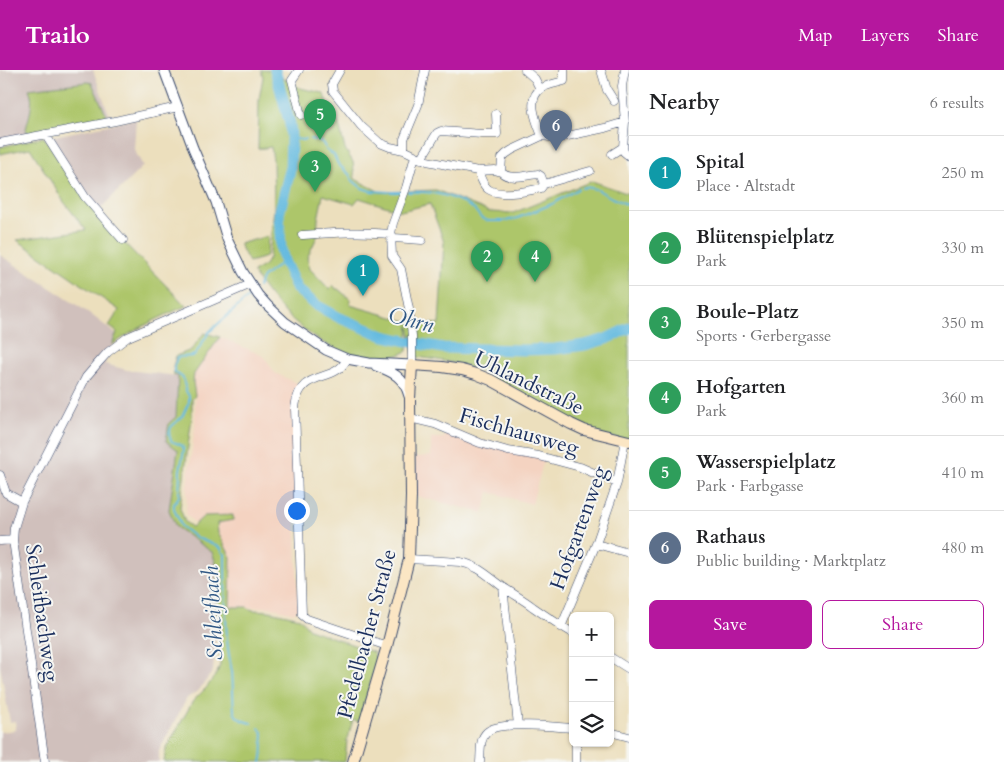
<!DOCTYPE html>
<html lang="en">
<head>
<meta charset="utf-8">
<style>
  :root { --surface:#fff; --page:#f6f6f6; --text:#202124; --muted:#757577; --line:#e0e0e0; --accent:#b5179e }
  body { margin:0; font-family:Cardo,serif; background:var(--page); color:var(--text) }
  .controls { position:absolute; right:15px; bottom:15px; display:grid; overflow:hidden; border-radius:8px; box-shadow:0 1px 4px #0004 }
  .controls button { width:45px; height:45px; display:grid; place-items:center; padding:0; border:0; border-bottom:1px solid var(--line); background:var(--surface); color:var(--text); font:25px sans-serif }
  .you { position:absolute; left:296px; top:440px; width:18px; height:18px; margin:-12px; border:4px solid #fff; border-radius:50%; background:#1a73e8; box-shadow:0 0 0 8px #1a73e833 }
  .badge { display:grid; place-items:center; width:32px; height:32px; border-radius:50%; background:var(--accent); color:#fff; font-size:16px; font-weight:700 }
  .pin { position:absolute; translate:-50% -41px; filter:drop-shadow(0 1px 2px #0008) }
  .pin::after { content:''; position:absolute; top:26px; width:18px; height:15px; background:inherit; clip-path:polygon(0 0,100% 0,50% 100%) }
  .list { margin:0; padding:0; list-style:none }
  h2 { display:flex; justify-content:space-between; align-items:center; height:65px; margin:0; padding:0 20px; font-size:21px }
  h2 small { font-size:16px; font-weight:400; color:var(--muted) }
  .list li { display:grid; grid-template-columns:32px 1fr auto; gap:15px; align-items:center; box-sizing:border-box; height:75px; padding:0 20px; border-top:1px solid var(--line) }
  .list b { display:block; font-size:19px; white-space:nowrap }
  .list p { margin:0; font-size:16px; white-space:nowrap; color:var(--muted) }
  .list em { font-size:16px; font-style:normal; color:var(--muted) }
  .actions { display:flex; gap:10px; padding:15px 20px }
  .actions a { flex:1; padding:11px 0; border:1px solid var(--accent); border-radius:8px; text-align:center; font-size:18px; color:var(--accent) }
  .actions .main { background:var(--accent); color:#fff }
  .icon { flex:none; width:28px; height:28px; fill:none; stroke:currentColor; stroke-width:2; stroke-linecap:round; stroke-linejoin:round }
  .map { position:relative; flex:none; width:629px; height:692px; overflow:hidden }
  header { display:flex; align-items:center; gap:30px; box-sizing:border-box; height:70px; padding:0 25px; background:var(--accent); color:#fff }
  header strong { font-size:24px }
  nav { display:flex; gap:28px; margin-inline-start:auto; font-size:18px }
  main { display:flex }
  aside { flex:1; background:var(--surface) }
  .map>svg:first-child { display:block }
</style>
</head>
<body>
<header>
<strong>Trailo</strong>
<nav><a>Map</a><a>Layers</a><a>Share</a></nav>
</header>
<main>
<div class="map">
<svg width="629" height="692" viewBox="0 0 629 692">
  <rect width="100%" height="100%" fill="#f6f6f2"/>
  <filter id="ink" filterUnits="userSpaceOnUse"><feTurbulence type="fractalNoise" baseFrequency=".02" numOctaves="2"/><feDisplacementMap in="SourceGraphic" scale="10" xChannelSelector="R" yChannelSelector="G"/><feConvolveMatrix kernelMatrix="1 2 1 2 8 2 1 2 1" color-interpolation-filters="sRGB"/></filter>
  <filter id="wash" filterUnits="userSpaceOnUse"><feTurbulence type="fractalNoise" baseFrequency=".0096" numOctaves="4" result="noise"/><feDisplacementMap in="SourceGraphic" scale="20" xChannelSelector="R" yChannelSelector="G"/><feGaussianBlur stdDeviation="1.12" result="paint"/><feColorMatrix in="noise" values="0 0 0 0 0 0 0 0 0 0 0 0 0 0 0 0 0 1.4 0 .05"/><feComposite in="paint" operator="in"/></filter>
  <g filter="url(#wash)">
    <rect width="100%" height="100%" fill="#ecdfbd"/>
    <!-- built -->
    <path fill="#f4d3c1" d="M220 267 264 286 275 303 301 315 293 344 298 539 294 543 269 537H230L231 487 218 463 217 453 233 450 204 446 196 454 186 445 187 415 195 357V326L193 312 194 304Z
      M448 361 544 389 532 434 489 422 483 443 416 426 415 387 431 386V368H444Z"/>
    <!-- industrial -->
    <path fill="#d0c0bc" d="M0 0H93L110 47 0 71Z
      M136 49 134 79 143 96 97 142 50 67Z
      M0 185 89 243 116 264 105 294 127 300 178 306 176 348 178 380 169 440 176 457 212 482 217 496 215 578 213 601 199 620 187 628 159 681V692H0V662L16 660 15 651 10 652 0 596Z"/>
    <!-- green -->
    <path fill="#adc66b" stroke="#647a64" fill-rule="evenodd" d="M261 0H278L281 7 300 18 323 23 339 55 345 79 353 92 355 109 380 122 436 120 490 142 513 143 592 111 629 124V371L598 364 480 301C459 293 439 290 417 287L413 283 409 255 407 281C397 287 391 286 381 286 362 287 340 282 324 273 297 257 269 230 253 202L265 195 269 188 274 137 273 90 271 77 258 79 259 29 263 7ZM323 125 354 134 359 128 401 141 430 134 444 172 439 254 410 252 350 235 351 232 350 229 338 219H336L333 215 329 219 310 199 307 188 317 167 318 149Z
      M88 12 92 13 107 47 28 63 26 59C29 46 35 32 29 19Z
      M44 67 101 149 186 236C160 247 135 259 112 275L117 262 109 256 119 240 17 170 86 160 64 132 30 78 0 84V77Z
      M268 166 267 185 263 188 249 192 239 174Z
      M204 263 220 267 194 304 193 312 195 326 192 329V346L180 438 185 452 192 457 204 446 233 445V450L217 453 218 463 231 487 230 537H247L252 540 269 541 300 548 309 559 373 582 377 590 359 652 353 650 347 670 345 692H164L166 679 193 631 207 617 217 603 220 595 221 546 216 544 217 496 212 482 176 457 169 440 178 380 166 371 169 353 176 347 178 306 174 305 173 296 176 286 191 280Z"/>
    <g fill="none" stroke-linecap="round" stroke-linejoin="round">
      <!-- stream -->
      <path stroke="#62b9df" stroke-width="2" d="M291 68 302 70 305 69
        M310 69 322 72 325 77
        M326 80 334 85 338 94 350 105 352 110 362 118 371 121 389 122
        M582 118 586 117 596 119
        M598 120 612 128 629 135
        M391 122H403
        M408 122C430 121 453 125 472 138
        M474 139 481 148 488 151H504L515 149 552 134 578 119
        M258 217 263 207 284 191
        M251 653C244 651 236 649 234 641 233 628 233 615 232 602 230 590 227 578 227 567 225 539 225 512 225 484L222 482 221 478 195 467 181 456C180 449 172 440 174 434 175 431 178 429 179 426L180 400 184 380C183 373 176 374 171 371L169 364 171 357 182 347 189 332V326L186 321 183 308 174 301V296L177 288C183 285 189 288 195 285L209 262 253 223
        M259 658 263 663C262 673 264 683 261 692"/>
      <!-- river -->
      <path stroke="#62b9df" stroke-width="11" d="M275 0 290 54 291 68 290 100 279 144 281 179 284 191 297 219 316 235 340 248 384 266 420 274 443 278 523 280 555 279 585 275 606 269 629 258"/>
    </g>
  </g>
  <g filter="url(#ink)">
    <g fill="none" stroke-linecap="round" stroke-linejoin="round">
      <!-- minor casing -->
      <g stroke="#3a496c" stroke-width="9">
        <path id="minor" d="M299 0 292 10 301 45
          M340 0 332 14 333 21 361 56 380 73 390 77 404 80 427 91 478 101 495 100 501 102 502 88 506 84 512 80 542 66 558 68 605 58 625 52
          M525 0 535 9 540 19
          M601 0 607 20 614 31
          M45 64 85 127 123 170
          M542 66C537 53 525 28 542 18 548 14 557 13 564 11V0
          M0 73 115 51 178 37
          M623 77 625 52 622 16 625 0
          M623 77 624 82 629 86
          M404 80V69L418 35 425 0
          M612 84 623 77
          M421 89 437 63 441 61 482 64H497L496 44
          M478 101C480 106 482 112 485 116 494 129 528 121 541 118L544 114 590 101
          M501 102C510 111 526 105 538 104L541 106 544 114
          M302 165C332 163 361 161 391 164L394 168 422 170
          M347 289C334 315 299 297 295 338L302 545 307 549 387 576
          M412 295V266L409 239 401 199 392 186 391 164 393 153 406 118 415 86
          M410 348 435 354 480 373 508 381 539 386 580 397 617 413
          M0 405 6 423 22 432
          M0 471 13 470
          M596 474 629 483
          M409 489 460 492C478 495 489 507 503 517 513 524 524 530 533 537 546 546 559 555 573 563
          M503 517 518 655
          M561 557 596 474 617 413 625 370
          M610 587 629 599
          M610 662 629 667
          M45 692 13 470 14 458 22 432 86 307 99 292 108 282 128 267 251 214
          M480 692C481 682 479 669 487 662 498 650 555 657 573 658
          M576 692V673"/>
      </g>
      <!-- tertiary casing -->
      <g stroke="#3a496c" stroke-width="11">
        <path id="tertiary" d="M164 0 193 78 216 132 227 169 243 202 258 225 267 235 285 252 326 280 347 289 369 293 412 295
          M376 296C393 302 404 307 409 326"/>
      </g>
      <!-- secondary casing -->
      <g stroke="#3a496c" stroke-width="12">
        <path id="secondary" d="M353 692 387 576 409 489 411 426 410 329 412 295 442 297 462 300 476 304 491 310 571 354 584 360 629 371"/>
      </g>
      <!-- minor -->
      <use href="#minor" stroke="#fff" stroke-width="8"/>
      <!-- tertiary -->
      <use href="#tertiary" stroke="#fff" stroke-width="9"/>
      <!-- secondary -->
      <use href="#secondary" stroke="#fbe6c4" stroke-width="10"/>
    </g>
  </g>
  <g text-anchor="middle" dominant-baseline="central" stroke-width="4" stroke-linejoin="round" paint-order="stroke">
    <!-- street labels -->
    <g font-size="21" fill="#1b2f5e" stroke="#f6f6f2">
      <text transform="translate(529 313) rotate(26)">Uhlandstraße</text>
      <text transform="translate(519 362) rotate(16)">Fischhausweg</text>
      <text transform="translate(579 458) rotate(-70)">Hofgartenweg</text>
      <text transform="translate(42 543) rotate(82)">Schleifbachweg</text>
      <text transform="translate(367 564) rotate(-75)">Pfedelbacher Straße</text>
    </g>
    <!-- water labels -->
    <g font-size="22" font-style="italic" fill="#305885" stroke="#f6f6f2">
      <text transform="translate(411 250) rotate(14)">Ohrn</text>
      <text transform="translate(213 543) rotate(-93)">Schleifbach</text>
    </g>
  </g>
</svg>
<div class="controls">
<button>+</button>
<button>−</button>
<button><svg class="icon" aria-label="layers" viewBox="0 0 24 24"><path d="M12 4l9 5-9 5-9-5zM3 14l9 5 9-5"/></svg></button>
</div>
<div class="you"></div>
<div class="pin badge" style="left:363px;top:226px;background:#0f9aa8">1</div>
<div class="pin badge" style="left:487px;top:212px;background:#2e9e5b">2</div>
<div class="pin badge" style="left:315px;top:122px;background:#2e9e5b">3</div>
<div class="pin badge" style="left:535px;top:212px;background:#2e9e5b">4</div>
<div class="pin badge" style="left:320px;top:70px;background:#2e9e5b">5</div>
<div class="pin badge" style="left:556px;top:81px;background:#5c6f8a">6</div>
</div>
<aside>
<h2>Nearby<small>6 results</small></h2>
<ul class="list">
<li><span class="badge" style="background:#0f9aa8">1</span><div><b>Spital</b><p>Place · Altstadt</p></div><em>250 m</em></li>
<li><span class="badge" style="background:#2e9e5b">2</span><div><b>Blütenspielplatz</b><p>Park</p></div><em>330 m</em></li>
<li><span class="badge" style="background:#2e9e5b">3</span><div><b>Boule-Platz</b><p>Sports · Gerbergasse</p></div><em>350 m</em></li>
<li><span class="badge" style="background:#2e9e5b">4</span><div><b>Hofgarten</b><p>Park</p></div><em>360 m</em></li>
<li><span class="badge" style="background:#2e9e5b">5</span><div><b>Wasserspielplatz</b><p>Park · Farbgasse</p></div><em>410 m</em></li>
<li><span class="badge" style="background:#5c6f8a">6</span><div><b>Rathaus</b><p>Public building · Marktplatz</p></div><em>480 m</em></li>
</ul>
<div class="actions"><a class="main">Save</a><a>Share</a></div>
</aside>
</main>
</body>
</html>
